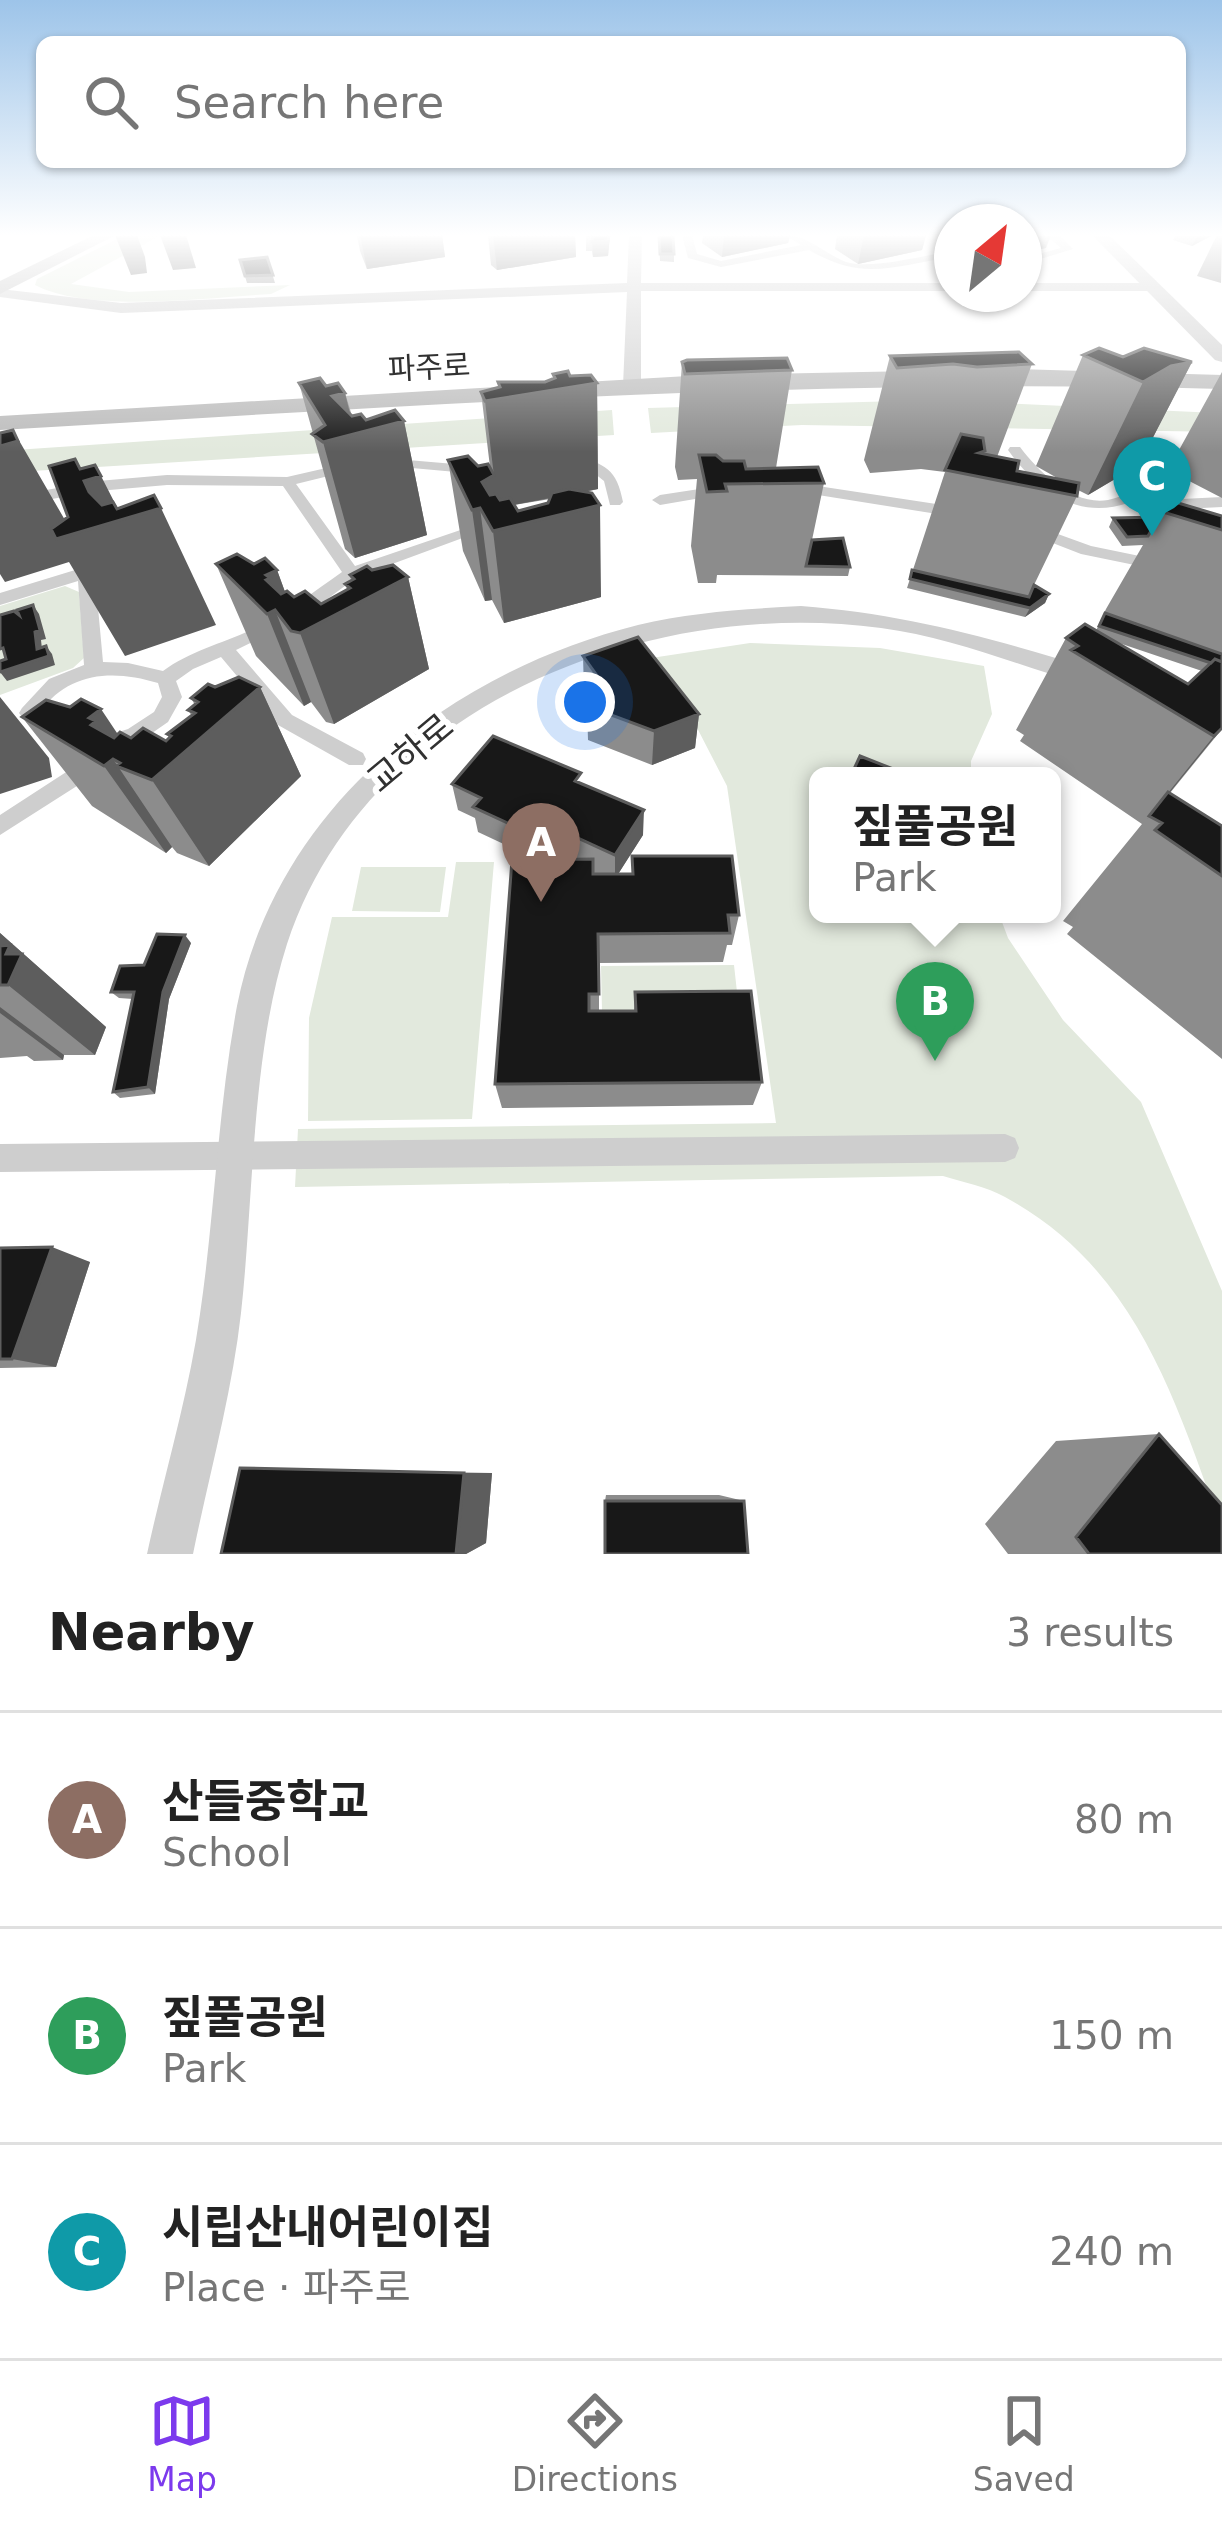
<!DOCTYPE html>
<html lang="en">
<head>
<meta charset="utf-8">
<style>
  :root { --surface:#fff; --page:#f6f6f6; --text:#222; --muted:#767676; --line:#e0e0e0; --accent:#7c3aed }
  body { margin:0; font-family:"DejaVu Sans","Noto Sans KR",sans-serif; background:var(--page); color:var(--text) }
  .compass { position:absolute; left:934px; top:204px; width:108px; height:108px; border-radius:50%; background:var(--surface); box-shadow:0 3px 9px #0004; rotate:29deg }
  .you { position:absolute; left:585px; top:702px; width:42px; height:42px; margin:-30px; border:9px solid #fff; border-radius:50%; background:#1a73e8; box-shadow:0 0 0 18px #1a73e833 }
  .badge { display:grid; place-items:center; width:78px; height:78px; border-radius:50%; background:var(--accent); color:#fff; font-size:39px; font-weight:700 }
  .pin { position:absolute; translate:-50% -99px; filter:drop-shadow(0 3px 6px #0008) }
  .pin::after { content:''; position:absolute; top:63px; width:42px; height:36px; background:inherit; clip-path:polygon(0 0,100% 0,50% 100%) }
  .popup { position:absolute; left:809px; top:767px; width:252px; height:156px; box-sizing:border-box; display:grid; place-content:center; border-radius:18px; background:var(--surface); filter:drop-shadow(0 3px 9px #0005); font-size:39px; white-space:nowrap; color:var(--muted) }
  .popup b { font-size:45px; color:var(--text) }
  .popup::after { content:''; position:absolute; left:50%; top:100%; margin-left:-24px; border:24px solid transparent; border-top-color:var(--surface) }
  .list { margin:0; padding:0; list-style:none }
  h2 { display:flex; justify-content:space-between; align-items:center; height:156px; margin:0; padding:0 48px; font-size:51px }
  h2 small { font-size:39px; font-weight:400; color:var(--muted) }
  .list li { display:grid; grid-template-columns:78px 1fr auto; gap:36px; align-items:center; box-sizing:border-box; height:216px; padding:0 48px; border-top:3px solid var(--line) }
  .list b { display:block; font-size:45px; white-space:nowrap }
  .list p { margin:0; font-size:39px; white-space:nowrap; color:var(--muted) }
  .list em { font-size:39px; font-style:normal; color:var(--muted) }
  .icon { flex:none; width:66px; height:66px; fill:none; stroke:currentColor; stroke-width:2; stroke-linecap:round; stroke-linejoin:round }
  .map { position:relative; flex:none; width:1222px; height:1554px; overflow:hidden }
  .search { position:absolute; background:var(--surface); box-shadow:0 3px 9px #0004; left:36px; right:36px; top:36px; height:132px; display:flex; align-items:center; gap:30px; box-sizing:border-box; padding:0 42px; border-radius:18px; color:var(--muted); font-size:45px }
  .sheet { height:804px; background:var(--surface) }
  nav { display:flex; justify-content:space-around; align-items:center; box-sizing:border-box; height:168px; border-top:3px solid var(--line); background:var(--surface); font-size:33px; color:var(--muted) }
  nav a { display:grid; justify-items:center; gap:6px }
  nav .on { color:var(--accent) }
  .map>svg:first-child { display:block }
</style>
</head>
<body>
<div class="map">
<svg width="1222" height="1554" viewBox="0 0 1222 1554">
  <rect width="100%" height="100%" fill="#fff"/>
  <!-- green -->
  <path fill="#e2e9dd" d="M125 235H161L71 284 129 292 290 285 271 294C208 297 91 314 35 285L37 279Z
    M937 400 1217 413 1222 432 802 425 651 433 648 408Z
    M612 410 614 435 0 473V451Z
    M65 586 79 592 84 658 73 668 0 695V606Z
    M750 643 880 648 984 666 992 714 971 761V776H818V914H999L1008 938 1063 1020 1141 1102 1222 1291V1530C1175 1399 1136 1268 1005 1197 987 1187 963 1182 943 1176L295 1187 298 1129 776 1123 727 786 693 720 638 660Z
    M456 862H494L472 1119 308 1121 309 1018 332 917H448Z
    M361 867H446L440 912 352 911Z
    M734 965 739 1010 602 1011 601 966Z"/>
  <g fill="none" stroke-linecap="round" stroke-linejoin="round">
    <!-- pedestrian -->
    <path fill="#cecece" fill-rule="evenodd" d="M682 235H692L697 254 721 261 801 245 785 235C808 235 825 254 846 262 871 270 925 255 952 251V257C892 266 864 282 809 250L721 267 688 258Z
      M1024 235H1059L1073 249 1024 264V258L1061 248 1052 240 1024 239Z
      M1010 447H1020C1039 472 1073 506 1108 500 1123 497 1138 487 1153 482L1161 487C1099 527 1049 507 1008 450Z
      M574 455C605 464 617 469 623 502L620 505H610L604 481 589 469 569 462V456Z
      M384 458 478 466 485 470 478 474 379 465V459Z
      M348 463 355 467 353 470 296 484 355 566 481 523 487 521 495 526 357 577 303 617 236 650 292 715 363 753 366 759 363 765H349L278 725 221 657 193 669 176 681 182 697 168 722 142 740 114 749 91 777 0 835V815L77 765 100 738 128 729 154 712 162 697 158 683C113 669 68 672 40 712L54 731 44 738 37 736 19 713 22 708 49 679 84 665 78 581 0 605V593L98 563H110V571L95 575 103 662 128 663 163 671C190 651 221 644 251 630 284 615 312 593 342 572L283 486 167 485 98 491 0 508V498L98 481 167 475 287 477Z
      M798 483 956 507 964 512 956 517 793 491V485Z
      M719 486 727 491 724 494 660 505 652 500 660 495Z
      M1222 497V507L1182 509 1174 504 1182 499Z
      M1033 525 1091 546 1159 560 1167 565 1159 570 1081 554 1027 533 1025 530Z
      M1005 1134 1015 1138 1019 1148 1015 1158 1005 1162 0 1172V1144Z"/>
    <!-- minor -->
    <path fill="#cecece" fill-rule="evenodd" d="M629 235H642L641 283H952V291H641V386L632 391 623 386 627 292 121 313 0 297V289L121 303 627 283Z
      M1024 283H1152L1159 287 1152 291H1024Z
      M801 606C905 614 992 638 1091 669L1094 675 1082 684C1015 664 950 637 881 628 648 597 366 704 287 944 251 1056 254 1196 241 1313 232 1394 209 1475 193 1554H147C164 1475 189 1394 200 1314 215 1212 218 1107 237 1006 276 807 450 672 638 625 692 612 746 609 801 606Z"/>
    <!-- tertiary -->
    <path fill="#cecece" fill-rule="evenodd" d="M1092 235H1109L1222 345V362L1215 360Z"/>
    <!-- secondary -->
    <path fill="#bbb" fill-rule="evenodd" d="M94 235H116L0 294V281Z
      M1015 369 1222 375V389C814 377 408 406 0 430V416L705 375Z"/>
  </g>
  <!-- wall -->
  <path fill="#8c8c8c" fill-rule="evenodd" d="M357 235H442L445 257 367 269 360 251Z
    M488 235H575L576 257 497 270 491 265Z
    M586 235H610L608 256 593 257 592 251H586Z
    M659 235 674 254V262L660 261Z
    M703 235H790L788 243 722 257 702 243Z
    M837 235H926L922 250 858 264 835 249Z
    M1176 235H1213L1192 246 1173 240Z
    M1217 235H1222L1221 283 1197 276Z
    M267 257 275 283H247L240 260Z
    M1083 355 1192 362 1134 474 1115 479 1088 495 1078 490 1077 496 1034 585 1049 594 1045 603 1025 617 907 588 945 472 921 469 870 473 864 460 890 356 1032 364 997 457 1017 471 1059 479 1036 466Z
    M682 362 792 370 776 468 824 483 812 540 850 567 848 576 717 575 716 583H698L691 546 697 479 678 480 675 467Z
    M1222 372V498L1168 470Z
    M553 374 570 376 597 383 598 489 585 492 601 597 504 623 492 600 485 601 463 551 448 460 490 467 481 392 498 387V382H545L553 379ZM550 499 548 503 518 511 514 505Z
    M299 383 326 386 345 393 352 416 366 420 404 421 427 535 355 558 345 549Z
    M1168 500 1222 516V729L1170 793 1222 826V1059L1067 934 1073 927 1063 921 1142 824 1020 741 1024 735 1016 730 1066 638 1096 631 1106 609 1143 545 1122 546 1109 527 1113 518 1159 517ZM1113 641 1202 671 1188 684Z
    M216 564H254L277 570 285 592 294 597 321 604 347 589 345 584 351 580 350 575 372 570 408 577 429 669 334 724 326 722 311 702 304 706 256 656Z
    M583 656 699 714 695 748 652 765 588 740 587 706 590 700 584 691Z
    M260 687 301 776 209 866 177 853 172 847 166 853 92 806 22 717 131 738 166 741 169 738 167 734 192 716 188 710 195 705 191 698Z
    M860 756 911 776H852Z
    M581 783 643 835 618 874H632V856L739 915 732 945H727L723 962 599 963V1011H634L635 992 762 1082 753 1105 502 1108 495 1084 536 859 478 832 475 818 458 810 452 784Z
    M0 933 106 1027 95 1055H64L63 1060 34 1061 27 1056 0 1058Z
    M191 943 169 999 155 1094 120 1098 113 1092 133 999 119 998 111 992 144 965Z
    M0 1248 90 1262 56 1367 0 1368Z
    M1159 1434 1222 1554H1008L985 1524 1056 1441Z
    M240 1468 492 1473 486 1543 466 1554H221Z
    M606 1495H719L744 1501H605Z"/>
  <!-- shaded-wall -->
  <path fill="#5d5d5d" d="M115 235H137L145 257 147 273 131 275Z
    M160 235H186L196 268 173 270Z
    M360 235H442L445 257 367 269Z
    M493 235H575L576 257 497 270Z
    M610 235 608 256 593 257 592 242Z
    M724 235H790L788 243 722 257Z
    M864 235H926L922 250 858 264Z
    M1024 235H1051L1046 248 1024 253Z
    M1198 235H1213L1192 246Z
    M1192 362 1134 474 1115 479 1088 495 1143 382 1171 366Z
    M597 383 598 489 498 508 501 529 600 505 601 597 504 623 493 531 482 482 494 476 485 401Z
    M345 393 355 434 404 421 427 535 355 558 323 442 332 396Z
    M13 430 73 534 84 481 101 476 123 519 161 508 216 625 125 656 69 562 5 582 0 574V446Z
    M480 508 492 600 485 601 472 510Z
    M277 570 300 633 408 577 429 669 334 724 300 633 266 580V575Z
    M1049 594 1045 603 1025 617 1030 608Z
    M33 605 39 614 46 639 41 640 43 658 37 649Z
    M275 610 311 702 304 706 267 614Z
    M46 646 52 654 55 665 7 681 0 672Z
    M260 687 301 776 209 866 152 780Z
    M0 697 49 758 52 777 0 794Z
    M101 709 147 778 91 725 89 718Z
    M699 714 695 748 652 765 654 731Z
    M1222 728 1157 808 1147 819 1214 736Z
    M113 759 172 847 166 853 104 766Z
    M644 810 643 835 615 879V855Z
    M547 824 549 849 541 861 538 837Z
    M0 933 106 1027 95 1055 8 985 0 956Z
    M185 935 191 943 169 999 155 1094 148 1087 163 992Z
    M0 1007 64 1055 63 1060 0 1013Z
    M52 1247 90 1262 56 1367 12 1359Z
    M464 1473H492L486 1543 466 1554H456Z"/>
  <!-- building -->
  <path fill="#181818" stroke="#5d5d5d" stroke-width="3" d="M586 235H609L608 241 592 242 593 236Z
    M659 235H673L674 254H660Z
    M267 257 273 275 245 276 240 260Z
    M1099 348 1123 357 1144 348 1192 362 1171 366 1143 382 1083 355Z
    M1019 352 1032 364 977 367 953 364 897 368 890 356Z
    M787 358 792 370 685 374 682 362 687 360Z
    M568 371 570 376 591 375 597 383 485 401 481 392 500 387 498 382H545L555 378 553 374Z
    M320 378 326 386 338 383 345 393 332 396 352 416 361 414 366 420 395 410 404 421 323 442 312 434 325 425 299 383Z
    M13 430 18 441 0 446V433Z
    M961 434 983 438 985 451 979 453 1019 461 1017 471 1079 483 1077 496 945 470Z
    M699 455H716L723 461H744L746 469 818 467 824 483 725 484 727 491 707 492Z
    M468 456 478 466 488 464 494 475 482 482 490 495 496 494 500 500 510 498 518 511 548 503 552 493 569 489 592 493 600 505 493 531 480 508 472 510 448 460Z
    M75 459 80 469 95 465 101 476 84 481 89 492 102 505 113 502 117 509 154 495 161 508 56 539 51 529 68 517 49 466Z
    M1168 500 1222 516V530L1163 512Z
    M1159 517 1148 536 1127 537 1113 518Z
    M843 538 850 567 806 566 812 540Z
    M237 554 254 564 265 558 277 570 266 575 270 578 266 580 281 594 287 591 294 597 305 591 321 604 350 588 345 584 354 579 350 575 367 566 372 570 393 565 408 577 300 633 291 631 275 610 267 614 216 564Z
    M912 570 1029 597 1034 585 1049 594 1030 608 910 579Z
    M33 605 40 630 35 632 37 649 46 646 49 656 0 672V661L6 659 3 648 0 649V615L14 611 19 615 17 610Z
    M1105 613 1222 654V662L1215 659 1211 663 1099 626Z
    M1085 624 1188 684 1215 659 1222 662V728L1214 736 1071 650 1078 646 1066 638Z
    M638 637 699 714 654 731 587 706 603 684 583 656Z
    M239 677 260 687 152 780 116 766 120 763 113 759 104 766 22 717 46 700 70 707 81 699 101 709 89 718 96 721 91 725 114 738 120 732 131 738 143 728 166 741 171 736 167 734 195 713 188 710 198 702 191 698 208 684 215 687Z
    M493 736 581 773 575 781 644 810 615 855 547 824 538 837 473 807 481 798 452 784Z
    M860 756 911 776H871L854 769Z
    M1168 792 1222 826V876L1155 830 1162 823 1149 816Z
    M548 833 561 839V859H538L539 845Z
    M632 856H732L739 915H728L730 933 598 934 599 994H589V1011H636L635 992 751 991 762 1082 495 1084 512 860 593 859V874H633Z
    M157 934 185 935 163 992 148 1087 113 1092 134 992H111L120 966 144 965Z
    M10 945 6 954H22L8 985H0V946Z
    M52 1247 12 1359H0V1248Z
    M1159 1434 1222 1505V1554H1089L1076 1537Z
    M240 1468 464 1473 456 1554H221Z
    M605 1501H744L748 1554H605Z"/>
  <!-- sky -->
  <linearGradient id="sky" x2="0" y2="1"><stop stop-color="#9dc4e9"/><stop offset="0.52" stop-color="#fff"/><stop offset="1" stop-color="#fff" stop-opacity="0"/></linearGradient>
  <rect width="1222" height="452" fill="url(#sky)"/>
  <g text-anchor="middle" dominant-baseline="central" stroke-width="12" stroke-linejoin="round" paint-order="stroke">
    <!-- far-street labels -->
    <g font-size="30" fill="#313131" stroke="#fff">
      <text transform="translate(429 367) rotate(-3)">파주로</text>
    </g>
    <!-- street labels -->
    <g font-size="36" fill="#313131" stroke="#fff">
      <text transform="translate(410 753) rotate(-40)">교하로</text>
    </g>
  </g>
</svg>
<svg class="compass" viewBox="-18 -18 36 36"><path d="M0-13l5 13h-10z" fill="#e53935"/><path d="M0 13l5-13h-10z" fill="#767676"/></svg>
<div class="you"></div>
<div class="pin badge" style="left:541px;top:902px;background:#8d6e63">A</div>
<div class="pin badge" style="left:935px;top:1061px;background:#2e9e5b">B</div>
<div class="popup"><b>짚풀공원</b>Park</div>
<div class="pin badge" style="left:1152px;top:536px;background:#0f9aa8">C</div>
<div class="search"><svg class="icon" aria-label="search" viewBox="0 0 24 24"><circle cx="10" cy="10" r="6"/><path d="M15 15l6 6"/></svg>Search here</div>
</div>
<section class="sheet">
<h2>Nearby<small>3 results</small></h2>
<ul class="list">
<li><span class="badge" style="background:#8d6e63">A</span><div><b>산들중학교</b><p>School</p></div><em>80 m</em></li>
<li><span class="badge" style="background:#2e9e5b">B</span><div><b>짚풀공원</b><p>Park</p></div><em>150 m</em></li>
<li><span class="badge" style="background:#0f9aa8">C</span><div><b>시립산내어린이집</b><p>Place · 파주로</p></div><em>240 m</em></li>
</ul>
</section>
<nav>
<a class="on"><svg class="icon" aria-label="map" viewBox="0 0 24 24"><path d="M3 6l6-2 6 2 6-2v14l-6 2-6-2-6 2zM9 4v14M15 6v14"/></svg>Map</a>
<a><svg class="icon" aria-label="directions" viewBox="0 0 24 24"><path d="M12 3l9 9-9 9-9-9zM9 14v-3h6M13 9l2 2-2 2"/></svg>Directions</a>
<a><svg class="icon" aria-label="saved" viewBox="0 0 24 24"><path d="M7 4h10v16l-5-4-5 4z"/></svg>Saved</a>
</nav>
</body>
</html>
